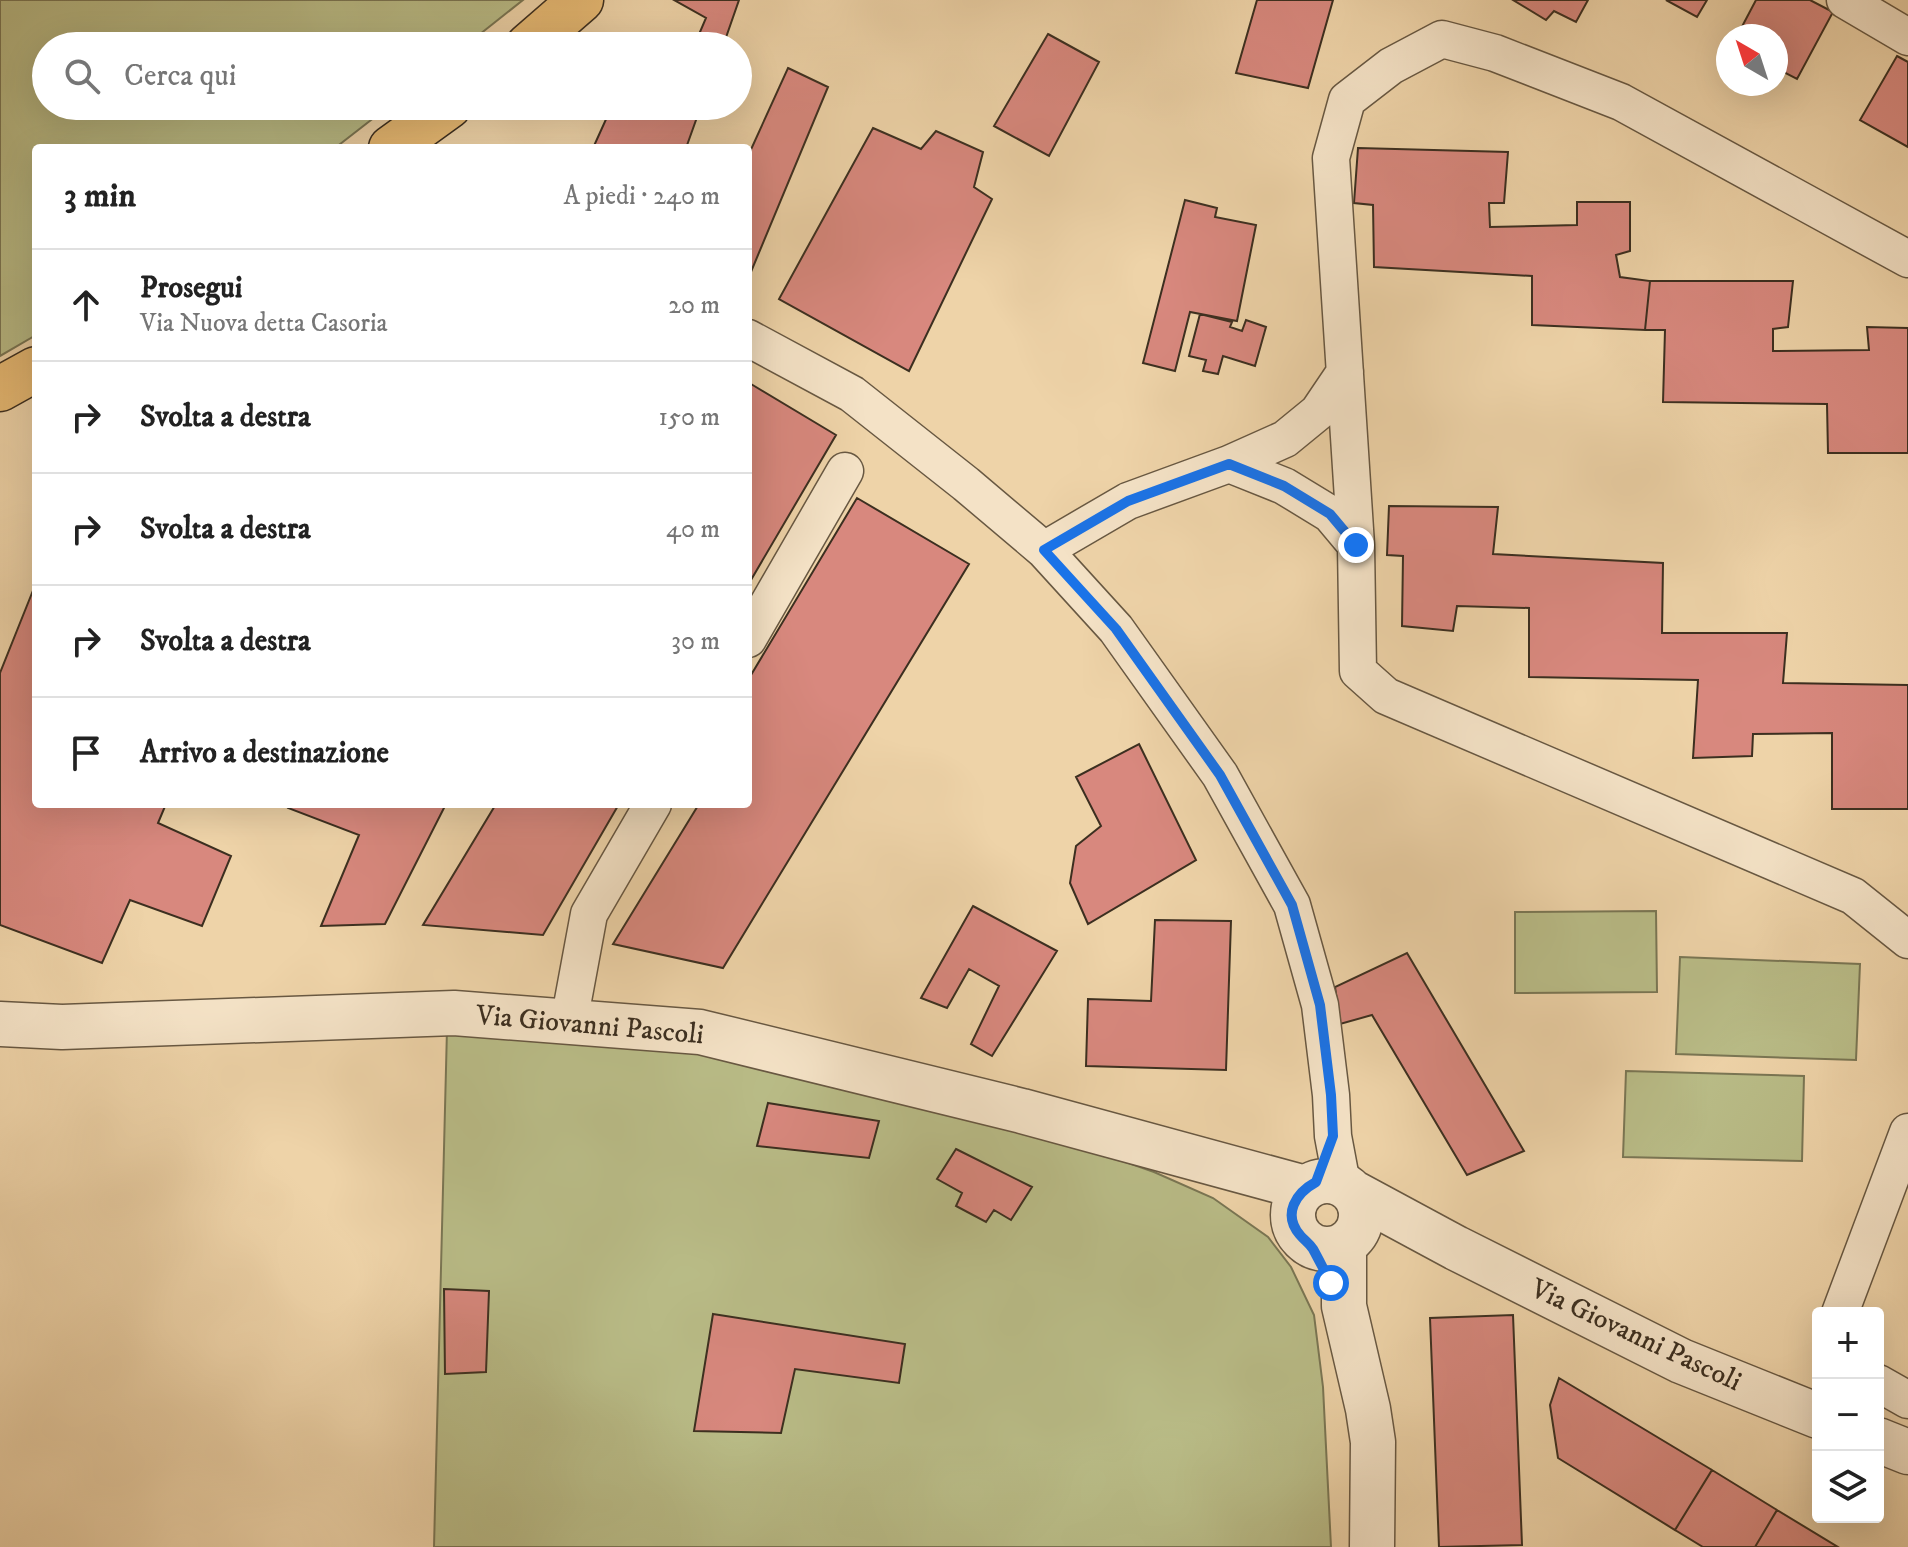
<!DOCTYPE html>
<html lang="it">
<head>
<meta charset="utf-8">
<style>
  :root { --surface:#fff; --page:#f6f6f6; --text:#222; --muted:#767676; --line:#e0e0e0 }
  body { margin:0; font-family:"IM FELL DW Pica",serif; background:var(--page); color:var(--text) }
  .controls { position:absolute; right:24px; bottom:24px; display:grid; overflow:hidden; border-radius:8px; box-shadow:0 8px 32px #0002 }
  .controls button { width:72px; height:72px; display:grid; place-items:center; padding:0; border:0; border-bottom:2px solid var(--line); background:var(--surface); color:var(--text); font:40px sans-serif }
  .compass { position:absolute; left:1716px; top:24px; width:72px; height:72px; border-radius:50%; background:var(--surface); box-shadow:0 8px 32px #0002; rotate:321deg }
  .stop { position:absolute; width:24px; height:24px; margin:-18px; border:6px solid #1a73e8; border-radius:50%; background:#fff }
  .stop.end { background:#1a73e8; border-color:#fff; box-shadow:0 2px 8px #0008 }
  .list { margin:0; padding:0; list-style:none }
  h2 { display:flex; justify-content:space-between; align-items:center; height:104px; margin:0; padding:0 32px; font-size:34px }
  h2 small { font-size:26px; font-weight:400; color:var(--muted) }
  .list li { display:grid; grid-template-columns:52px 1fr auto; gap:24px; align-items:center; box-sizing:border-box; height:112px; padding:0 32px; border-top:2px solid var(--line) }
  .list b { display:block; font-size:30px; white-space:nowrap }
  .list p { margin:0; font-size:26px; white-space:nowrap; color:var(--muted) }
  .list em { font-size:26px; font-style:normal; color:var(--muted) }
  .icon { flex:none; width:44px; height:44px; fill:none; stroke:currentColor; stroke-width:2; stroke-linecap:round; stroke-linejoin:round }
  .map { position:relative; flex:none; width:1908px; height:1547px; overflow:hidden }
  .search { position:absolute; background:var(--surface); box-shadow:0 8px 32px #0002; left:32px; top:32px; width:720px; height:88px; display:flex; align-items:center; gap:20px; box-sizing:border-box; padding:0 28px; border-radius:44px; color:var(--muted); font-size:30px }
  .panel { position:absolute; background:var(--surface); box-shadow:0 8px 32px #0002; left:32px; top:144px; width:720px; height:664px; border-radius:8px }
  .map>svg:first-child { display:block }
</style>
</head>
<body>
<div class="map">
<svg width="1908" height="1547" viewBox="0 0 1908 1547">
  <rect width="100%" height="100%" fill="#eed3a8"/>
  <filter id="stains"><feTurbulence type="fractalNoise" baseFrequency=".0025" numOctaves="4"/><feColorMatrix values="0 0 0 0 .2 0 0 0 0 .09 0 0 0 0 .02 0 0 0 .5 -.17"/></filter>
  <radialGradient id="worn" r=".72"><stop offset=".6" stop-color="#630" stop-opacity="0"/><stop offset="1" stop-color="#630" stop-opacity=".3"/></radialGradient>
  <!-- green -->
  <path fill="#b9bc87" stroke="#7a7654" stroke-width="2" d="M0 0H523L465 46H46V106H389L335 148H36V335L0 356Z
    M1656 911 1657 992 1515 993V912Z
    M1680 957 1860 964 1856 1060 1676 1054Z
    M447 1029 699 1051 1010 1121 1154 1172 1213 1198 1268 1237 1291 1267 1314 1315 1323 1387 1331 1547H434Z
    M1626 1071 1804 1076 1802 1161 1623 1157Z"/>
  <!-- building -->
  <path fill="#d8887e" stroke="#3c2f20" stroke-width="2" d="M674 0H739L723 46H694L706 18Z
    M1257 0H1333L1308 88 1236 73Z
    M1513 0H1588L1576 22 1554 11 1546 20Z
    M1666 0H1707L1697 17Z
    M1756 0H1810L1833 12 1797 79 1776 68V36H1737Z
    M1048 34 1099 62 1049 156 994 126Z
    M1897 56 1908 62V147L1860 120Z
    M788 68 828 87 748 279V156Z
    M612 106H701L686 148H593Z
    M873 128 921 149 936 131 983 152 974 187 992 199 909 371 779 299Z
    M1358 148 1508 152 1504 203H1489L1490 227 1577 225V202H1630V251L1616 255 1620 277 1650 281 1645 330 1532 325V276L1374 267 1373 205 1354 203Z
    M1185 200 1217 208 1215 217 1256 225 1237 321 1190 312 1175 371 1143 363Z
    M1650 281H1793L1788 327 1773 329V351L1869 350 1867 327 1908 328V453H1828L1827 404 1663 402 1665 330H1645Z
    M1200 314 1232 322 1230 327 1242 331 1246 320 1266 327 1255 366 1223 356 1218 374 1203 371 1206 360 1189 356Z
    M751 384 836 435 748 585V390Z
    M857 498 969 564 723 968 613 944 699 804H748V680Z
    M1389 506 1498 507 1493 554 1663 563 1662 633H1787L1783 683 1908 685V809H1832V733L1753 734 1752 756 1693 758 1698 680 1529 677V608L1457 606 1453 631 1402 626 1403 556 1387 555Z
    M36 583V804H166L158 823 231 856 202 926 130 900 102 963 0 925V673Z
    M1139 744 1196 860 1088 924 1070 883 1076 846 1101 826 1076 777Z
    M289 804H446L385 924 321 926 359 835 288 808Z
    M496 804H619L543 935 423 925Z
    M973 906 1057 951 992 1056 971 1044 999 986 969 969 947 1008 921 998Z
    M1155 920 1231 921 1226 1070 1086 1066 1088 999 1151 1001Z
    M1407 953 1524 1151 1467 1175 1372 1015 1340 1024 1335 987Z
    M768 1103 879 1121 869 1158 757 1146Z
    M956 1149 1032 1187 1011 1220 994 1210 986 1222 956 1206 962 1193 937 1179Z
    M444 1289 489 1291 486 1372 445 1374Z
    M713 1314 905 1344 899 1383 795 1369 781 1433 694 1431Z
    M1513 1315 1522 1545 1439 1547 1430 1318Z
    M1559 1378 1712 1470 1675 1530 1558 1458 1550 1405Z
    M1712 1470 1777 1510 1755 1547H1703L1675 1530Z
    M1777 1510 1838 1547H1755Z"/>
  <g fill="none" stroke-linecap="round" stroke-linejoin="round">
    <!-- minor casing -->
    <g stroke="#685842" stroke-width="39">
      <path id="minor" d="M1845 0 1908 37
        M1908 259 1621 102 1495 53 1442 39 1391 66 1347 100 1331 158 1356 545 1358 671 1386 696 1853 896 1908 940
        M748 338 852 394 966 484 1044 550 1116 629 1220 775 1292 905 1320 1005 1331 1095 1333 1136 1342 1184
        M1229 464 1284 486 1330 514 1356 545
        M1044 550 1128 501 1229 464 1285 439 1318 412 1345 372
        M748 639 845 471
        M569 1022 589 914 653 804
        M1840 1313 1908 1132
        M1878 1383 1908 1400"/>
    </g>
    <!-- tertiary casing -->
    <g stroke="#685842" stroke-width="47">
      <path id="tertiary" d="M0 1024 62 1027 454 1013 700 1032 1022 1111 1305 1188
        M1293 1215a34 34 0 1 1 68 0a34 34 0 1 1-68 0Z
        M1354 1193 1456 1248 1681 1361 1818 1416
        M1344 1245V1306L1368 1409 1373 1442 1372 1547
        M1878 1440 1908 1452"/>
    </g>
    <!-- motorway casing -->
    <g stroke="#3c2f20" stroke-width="47">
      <path id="motorway" d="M528 46 581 0
        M391 148 449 106
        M0 389 36 369"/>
    </g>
    <!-- minor -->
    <use href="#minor" stroke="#f4e2c6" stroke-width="36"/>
    <!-- tertiary -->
    <use href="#tertiary" stroke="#f4e2c6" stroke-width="44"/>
    <!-- motorway -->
    <use href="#motorway" stroke="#e7ba74" stroke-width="44"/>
  </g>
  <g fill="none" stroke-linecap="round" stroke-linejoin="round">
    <!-- route -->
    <path stroke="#1a73e8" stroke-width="10" d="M1331 1283C1325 1272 1319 1260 1313 1249 1309 1243 1304 1240 1300 1235 1282 1214 1296 1193 1316 1182L1333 1136 1331 1095 1320 1005 1292 905 1220 775 1116 629 1044 550 1128 501 1229 464 1284 486 1330 514 1356 545"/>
  </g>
  <g text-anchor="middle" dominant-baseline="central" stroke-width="7" stroke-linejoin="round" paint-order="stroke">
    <!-- street labels -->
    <g font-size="28" fill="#3c2f20" stroke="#f4e2c6">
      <text transform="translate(590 1025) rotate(5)">Via Giovanni Pascoli</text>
      <text transform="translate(1636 1335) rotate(25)">Via Giovanni Pascoli</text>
    </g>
  </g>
  <rect width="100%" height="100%" filter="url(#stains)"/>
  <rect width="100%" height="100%" fill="url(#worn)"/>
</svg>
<div class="controls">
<button>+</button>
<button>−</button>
<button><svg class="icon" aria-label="layers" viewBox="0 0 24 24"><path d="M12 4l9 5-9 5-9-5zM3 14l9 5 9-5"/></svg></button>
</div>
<svg class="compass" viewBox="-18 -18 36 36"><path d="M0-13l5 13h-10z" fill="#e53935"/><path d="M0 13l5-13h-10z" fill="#767676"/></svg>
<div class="stop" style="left:1331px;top:1283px"></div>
<div class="stop end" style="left:1356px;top:545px"></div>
<div class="search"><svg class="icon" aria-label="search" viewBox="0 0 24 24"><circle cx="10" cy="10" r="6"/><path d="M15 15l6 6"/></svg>Cerca qui</div>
<section class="panel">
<h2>3 min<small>A piedi · 240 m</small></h2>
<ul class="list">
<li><svg class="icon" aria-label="ahead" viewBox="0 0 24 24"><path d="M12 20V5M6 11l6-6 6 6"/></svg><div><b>Prosegui</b><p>Via Nuova detta Casoria</p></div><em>20 m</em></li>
<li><svg class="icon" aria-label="right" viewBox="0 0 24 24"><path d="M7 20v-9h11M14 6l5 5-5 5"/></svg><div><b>Svolta a destra</b></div><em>150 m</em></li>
<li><svg class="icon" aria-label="right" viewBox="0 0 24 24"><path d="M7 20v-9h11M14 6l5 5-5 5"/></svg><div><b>Svolta a destra</b></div><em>40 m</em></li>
<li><svg class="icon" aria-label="right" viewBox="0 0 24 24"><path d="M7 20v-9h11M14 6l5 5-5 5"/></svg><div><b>Svolta a destra</b></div><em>30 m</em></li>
<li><svg class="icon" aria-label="arrive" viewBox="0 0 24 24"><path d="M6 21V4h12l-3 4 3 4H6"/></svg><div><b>Arrivo a destinazione</b></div></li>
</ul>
</section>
</div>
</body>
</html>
